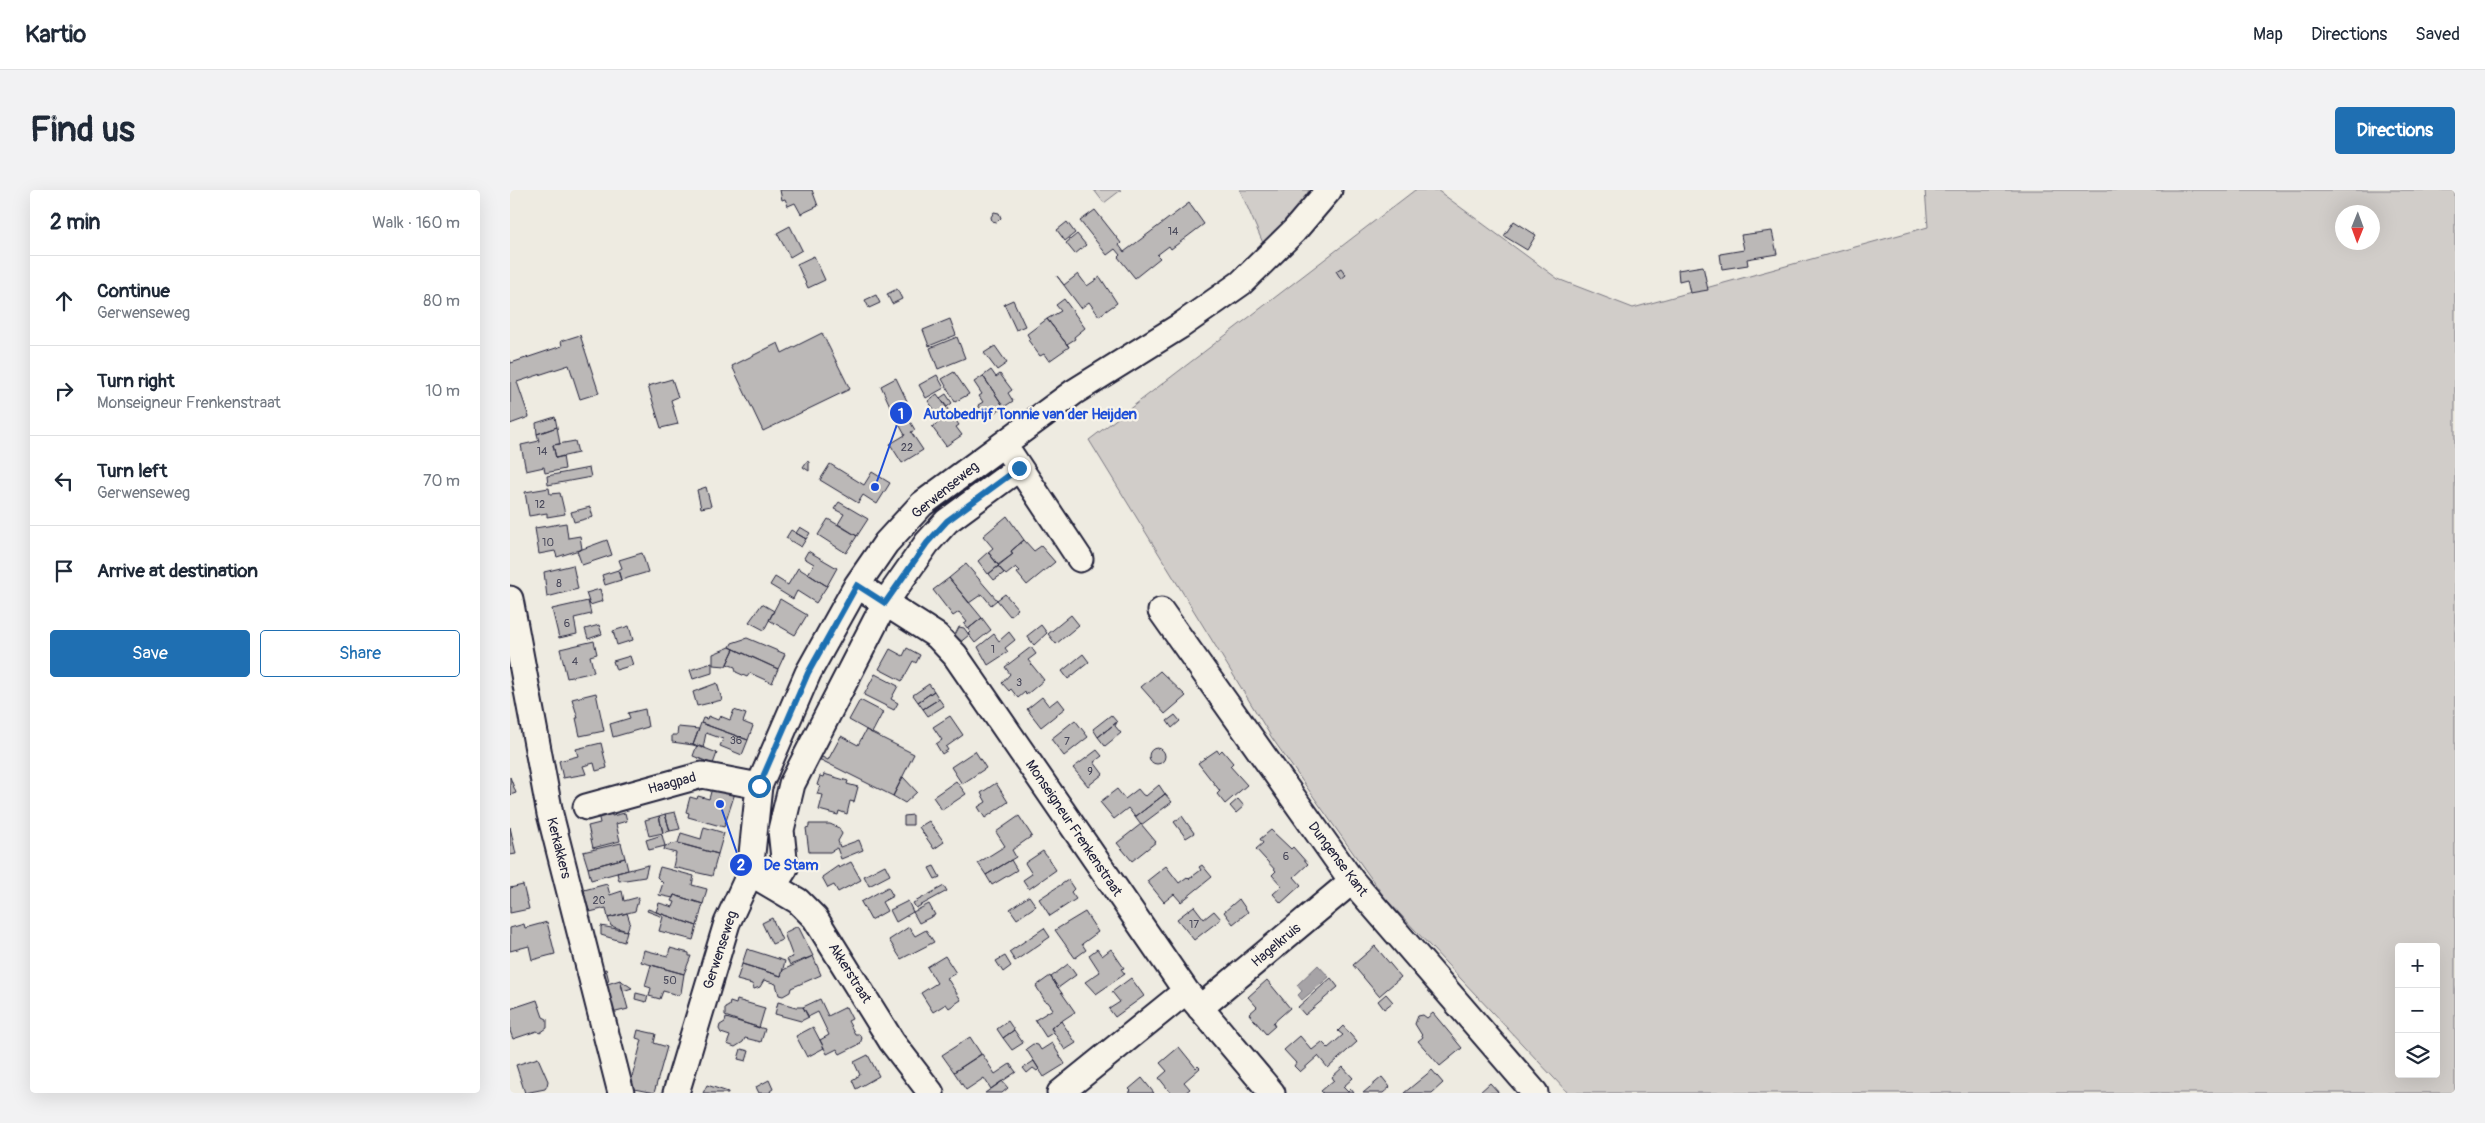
<!DOCTYPE html>
<html lang="en">
<head>
<meta charset="utf-8">
<style>
  :root { --surface:#fff; --page:#f2f2f3; --text:#1f2937; --muted:#747a83; --line:#e0e1e3; --accent:#1f6fb2 }
  body { margin:0; font-family:Pangolin,sans-serif; background:var(--page); color:var(--text) }
  .controls { position:absolute; right:15px; bottom:15px; display:grid; overflow:hidden; border-radius:5px; box-shadow:0 5px 20px #0002 }
  .controls button { width:45px; height:45px; display:grid; place-items:center; padding:0; border:0; border-bottom:1px solid var(--line); background:var(--surface); color:var(--text); font:25px sans-serif }
  .compass { position:absolute; left:1825px; top:15px; width:45px; height:45px; border-radius:50%; background:var(--surface); box-shadow:0 5px 20px #0002; rotate:181deg }
  .stop { position:absolute; width:15px; height:15px; margin:-11px; border:4px solid #1f6fb2; border-radius:50%; background:#fff }
  .stop.end { background:#1f6fb2; border-color:#fff; box-shadow:0 1px 5px #0008 }
  .list { margin:0; padding:0; list-style:none }
  h2 { display:flex; justify-content:space-between; align-items:center; height:65px; margin:0; padding:0 20px; font-size:21px }
  h2 small { font-size:16px; font-weight:400; color:var(--muted) }
  .list li { display:grid; grid-template-columns:32px 1fr auto; gap:15px; align-items:center; box-sizing:border-box; height:90px; padding:0 20px; border-top:1px solid var(--line) }
  .list b { display:block; font-size:19px; white-space:nowrap }
  .list p { margin:0; font-size:16px; white-space:nowrap; color:var(--muted) }
  .list em { font-size:16px; font-style:normal; color:var(--muted) }
  .actions { display:flex; gap:10px; padding:15px 20px }
  .actions a { flex:1; padding:11px 0; border:1px solid var(--accent); border-radius:5px; text-align:center; font-size:18px; color:var(--accent) }
  .actions .main { background:var(--accent); color:#fff }
  .icon { flex:none; width:28px; height:28px; fill:none; stroke:currentColor; stroke-width:2; stroke-linecap:round; stroke-linejoin:round }
  .map { position:relative; flex:none; width:1945px; height:903px; overflow:hidden; border-radius:5px }
  header { display:flex; align-items:center; gap:30px; box-sizing:border-box; height:70px; padding:0 25px; background:var(--surface); border-bottom:1px solid var(--line) }
  header strong { font-size:24px }
  nav { display:flex; gap:28px; margin-inline-start:auto; font-size:18px }
  .intro { display:flex; align-items:center; justify-content:space-between; box-sizing:border-box; height:120px; padding:0 30px }
  h1 { margin:0; font-size:35px }
  .button { padding:12px 22px; border-radius:5px; background:var(--accent); color:#fff; font-size:18px; font-weight:700 }
  main { display:flex; gap:30px; padding:0 30px }
  aside { flex:1; background:var(--surface); border-radius:5px; box-shadow:0 5px 20px #0002 }
  .map>svg:first-child { display:block }
</style>
</head>
<body>
<header>
<strong>Kartio</strong>
<nav><a>Map</a><a>Directions</a><a>Saved</a></nav>
</header>
<div class="intro"><h1>Find us</h1><a class="button">Directions</a></div>
<main>
<aside>
<h2>2 min<small>Walk · 160 m</small></h2>
<ul class="list">
<li><svg class="icon" aria-label="ahead" viewBox="0 0 24 24"><path d="M12 20V5M6 11l6-6 6 6"/></svg><div><b>Continue</b><p>Gerwenseweg</p></div><em>80 m</em></li>
<li><svg class="icon" aria-label="right" viewBox="0 0 24 24"><path d="M7 20v-9h11M14 6l5 5-5 5"/></svg><div><b>Turn right</b><p>Monseigneur Frenkenstraat</p></div><em>10 m</em></li>
<li><svg class="icon" aria-label="left" viewBox="0 0 24 24"><path d="M17 20v-9H6M10 6l-5 5 5 5"/></svg><div><b>Turn left</b><p>Gerwenseweg</p></div><em>70 m</em></li>
<li><svg class="icon" aria-label="arrive" viewBox="0 0 24 24"><path d="M6 21V4h12l-3 4 3 4H6"/></svg><div><b>Arrive at destination</b></div></li>
</ul>
<div class="actions"><a class="main">Save</a><a>Share</a></div>
</aside>
<div class="map">
<svg width="1945" height="903" viewBox="0 0 1945 903">
  <rect width="100%" height="100%" fill="#eeebe1"/>
  <filter id="ink" filterUnits="userSpaceOnUse"><feTurbulence type="fractalNoise" baseFrequency=".02" numOctaves="2"/><feDisplacementMap in="SourceGraphic" scale="10" xChannelSelector="R" yChannelSelector="G"/><feConvolveMatrix kernelMatrix="1 2 1 2 8 2 1 2 1" color-interpolation-filters="sRGB"/></filter>
  <g filter="url(#ink)">
    <!-- green -->
    <path fill="#d1cdc9" stroke="#7a7882" fill-rule="evenodd" d="M584 0H611L594 13Z
      M730 0H799L791 16 756 53H753Z
      M905 0H927L1048 89 1123 118 1418 37 1415 0H1945V903H1058L875 708 762 548 579 250ZM1832 22H1862V52H1832ZM1889 757H1926V884H1889Z"/>
    <!-- water -->
    <path fill="#a6a3a6" stroke="#716f7b" d="M808 775 819 787 792 810 788 805 792 801 787 795Z"/>
    <!-- building -->
    <path fill="#bbb8b7" stroke="#22223b" d="M270 0H302L308 16 291 24 285 13 278 16 275 9 272 10Z
      M679 13 694 34 661 59 659 56 647 65 650 68 625 88 608 67 610 65 605 59 597 65 570 31 585 20 611 53 609 55 614 62Z
      M484 22 489 23 491 28 487 32 482 31 481 27Z
      M1004 31 1026 45 1017 60 994 46Z
      M557 32 565 43 555 51 547 40Z
      M280 36 292 60 280 67 267 43Z
      M1262 41 1267 64 1237 69 1238 75 1212 79 1210 64 1234 60 1231 45Z
      M567 44 576 55 565 64 556 53Z
      M304 66 315 90 298 98 287 74Z
      M1193 76 1198 100 1180 103 1177 89 1169 91 1168 80Z
      M831 78 836 85 831 89 826 81Z
      M568 84 577 96 590 87 607 113 589 126 579 112 571 118 547 86 554 95Z
      M387 99 392 109 382 114 377 104Z
      M366 105 370 113 359 118 355 110Z
      M554 109 575 138 564 147 565 149 557 154 559 157 537 129 551 121 546 115Z
      M503 110 515 136 506 140 494 114Z
      M440 129 446 145 419 156 413 140Z
      M537 129 559 157 539 171 534 164 530 166 518 150 520 149 517 144Z
      M312 143 340 199 253 241 222 176 268 153 272 163Z
      M70 145 89 203 70 209 59 175 7 192 19 227 0 234V170L1 173 52 156 51 151Z
      M447 147 455 168 428 179 420 158Z
      M485 156 497 173 487 180 474 163Z
      M481 180 486 187 490 184 502 200 498 203 503 211 494 217 473 186Z
      M444 182 459 204 445 212 432 189Z
      M427 185 434 198 416 208 409 195Z
      M473 186 494 217 476 227 468 215 473 212 469 206 472 204 464 192Z
      M386 188 397 211 381 218 371 196Z
      M162 189 168 207 161 210 168 234 151 238 138 196Z
      M427 204 449 235 446 237 452 245 436 256 422 237 432 230 418 211Z
      M436 204 442 213 437 217 430 208Z
      M391 216 405 240 401 242 413 260 392 273 380 254 395 245 382 222Z
      M45 227 47 237 27 244 26 233Z
      M47 237 50 254 43 255 46 268 53 266 55 279 35 283 34 277 16 281 11 255 29 251 27 244Z
      M65 251 68 263 46 268 43 255Z
      M297 271 299 272V281L293 277Z
      M320 274 354 295 362 282 380 293 367 314 353 305 348 313 310 290Z
      M79 278 81 287 38 295 37 286Z
      M196 297 201 316 191 318 187 300Z
      M39 298 40 304 50 303 55 324 37 327V323L19 326 15 302Z
      M329 312 358 329 347 346 328 334 334 324 324 319Z
      M80 317 83 327 64 332 61 322Z
      M497 326 514 350 501 361 503 364 488 375 478 362 483 358 473 346Z
      M318 329 347 346 336 363 308 345Z
      M56 333 58 348 70 346 72 359 47 367 45 361 29 364 25 338Z
      M290 337 300 343 296 349 286 343Z
      M281 340 296 349 291 357 276 348Z
      M97 350 102 365 72 375 67 361Z
      M514 350 524 361 531 356 545 372 517 395 507 383 510 381 506 377 496 385 488 376 503 364 501 361Z
      M298 361 327 378 317 396 298 384 304 374 294 368Z
      M478 362 489 376 478 384 468 371Z
      M132 363 138 382 111 390 108 380 112 378 109 370Z
      M456 374 487 410 481 415 472 404 459 413 439 388Z
      M63 375 68 399 37 407 34 382Z
      M488 376 494 383 484 390 479 384Z
      M288 378 317 396 306 413 287 401 283 409 260 395 265 387 278 395Z
      M108 380 111 390 95 395 92 385Z
      M439 388 472 428 458 439 454 434 457 432 449 422 443 426 423 400Z
      M90 399 93 411 80 415 76 403Z
      M495 404 508 419 500 426 487 410Z
      M270 409 297 425 285 445 259 430Z
      M78 411 81 424 64 428 67 444 49 448 42 419Z
      M252 414 264 421 254 440 239 432Z
      M561 425 569 435 546 454 538 444Z
      M472 428 481 440 465 453 458 444 460 442 458 439Z
      M89 435 92 444 78 449 75 439Z
      M531 435 537 443 524 455 517 446Z
      M119 436 123 450 107 455 103 441Z
      M449 437 454 438 459 445 448 454 441 446 445 445Z
      M499 442 505 450 495 458 498 462 478 475 468 457 484 444 489 451Z
      M237 448 275 464 268 479 220 457 222 453Z
      M84 451 87 464 80 466 84 482 57 488 50 459Z
      M220 457 224 459 216 476 203 475V464Z
      M521 457 526 464 518 470 534 490 516 505 515 502 508 508 501 499 499 501 492 493 500 484 495 477Z
      M397 458 410 465 406 473 403 471 392 491 369 479 380 459 393 466Z
      M224 459 268 479 262 493 240 483 237 487 226 482 225 477 217 474Z
      M573 464 579 472 558 489 552 481Z
      M120 466 123 475 106 480 103 471Z
      M202 473V483L183 489 180 480Z
      M650 481 676 506 655 524 631 497Z
      M365 484 388 496 381 509 388 513 384 520 354 505Z
      M207 493 212 510 187 516 183 502Z
      M419 494 424 501 408 512 403 505Z
      M424 501 429 509 413 519 408 512Z
      M86 503 94 541 70 546 66 528H68L62 509Z
      M532 507 539 516 548 509 555 518 531 537 517 519Z
      M429 509 434 516 418 526 413 519Z
      M350 510 373 522 362 543 339 530Z
      M135 519 138 537 103 547 100 534 120 528 118 523Z
      M224 520 236 524 233 532 243 536 238 550 191 533 193 528 197 529 198 526 208 530 210 526 220 530Z
      M601 525 607 532 588 547 583 539Z
      M665 525 670 531 662 538 657 531Z
      M440 526 453 545 436 557 438 560 432 564 426 554 432 550 423 537Z
      M565 530 578 547 554 566 541 549Z
      M607 532 605 536 611 543 595 556 588 547Z
      M191 533 238 550 232 565 210 556 213 549 196 543 193 558 183 555Z
      M168 537 189 539 183 555 162 552V545H167Z
      M356 540 404 564 383 606 307 568 308 565 318 570 331 546 348 555Z
      M91 553 97 578 86 581 84 573 73 576 76 584 53 588 49 571 68 566 66 559Z
      M187 555 207 563 203 574 183 566Z
      M639 566a8 8 0 1 1 16 0a8 8 0 1 1-16 0Z
      M587 560 592 566 584 572 593 584 578 596 563 578Z
      M707 560 709 563 712 560 723 573 720 576 737 595 715 614 707 604 710 601 688 573Z
      M465 561 476 578 452 594 441 577Z
      M314 584 338 591 337 594 348 597 344 612 340 611 337 624 329 621 328 625 309 620 313 605 307 604 310 596 307 595 310 586 313 587Z
      M0 587 6 603 0 605Z
      M393 587 407 602 395 613 383 606Z
      M446 591 456 604 432 620 423 607Z
      M486 593 498 612 475 628 468 617 476 612 471 603Z
      M649 595 655 604 625 627 618 618 604 629 590 612 607 599 615 609 628 599 633 605 636 606Z
      M202 598 225 603 214 637 178 627 179 623 176 622 180 607 187 609 188 606 199 609Z
      M655 604 662 612 631 635 625 627Z
      M728 609 734 616 726 623 720 616Z
      M101 621 102 626 115 623 117 631 106 634 110 651 83 658 78 636 90 633 88 624Z
      M165 622 170 639 160 641 155 624Z
      M155 624 160 641 153 643 149 626Z
      M403 625V635H394V626Z
      M149 626 153 643 139 646 135 630Z
      M509 626 522 646 502 660 506 667 476 685 468 673 495 656 486 642Z
      M672 626 684 643 676 648 664 632Z
      M419 631 434 652 424 659 409 637Z
      M299 634H320L329 638 332 644 328 651 330 657 349 650 353 660 331 669 327 658 320 662H299L296 638 299 637Z
      M631 634 646 652 622 671 607 653Z
      M0 637 6 664 0 665Z
      M194 637 214 643 208 664 168 653 171 643 191 649Z
      M761 640 781 659 783 657 798 674 784 687 791 695 771 713 763 704 772 696 762 685 766 681 746 659 753 653 750 649Z
      M152 645 155 656 139 660 136 650Z
      M111 653 115 668 78 678 73 662Z
      M167 653 208 664 202 686 163 677 166 663 154 660 155 656Z
      M533 661 546 680 519 699 513 690 522 684 515 673Z
      M115 668 118 680 81 690 78 678Z
      M501 670 507 680 482 695 476 685Z
      M341 672 351 690 328 702 324 695 318 698 312 687 328 676 329 678Z
      M138 675 135 687 109 691 107 683Z
      M375 675 380 685 359 696 354 686Z
      M692 675 702 687 671 712 664 704 654 712 637 691 656 676 669 693 677 687 679 689 691 680 689 677Z
      M424 676 430 687 425 689 419 678Z
      M150 677 184 686 182 695 197 699 193 714 164 705 163 708 149 705 153 693 147 687Z
      M558 690 564 699 561 702 566 709 540 726 529 709Z
      M97 694 100 705 112 701 114 711 129 707 125 721 98 728 96 718 80 722 72 703H75L74 700Z
      M13 695 19 719 0 723V698Z
      M434 696 437 701 406 718 403 713Z
      M378 697 383 706 372 712 377 721 361 730 351 712Z
      M164 705 193 714 187 736 146 722 149 713 163 717 165 712 161 711Z
      M519 706 526 716 507 729 500 719Z
      M729 709 738 722 723 734 714 722Z
      M398 711 403 722 386 732 380 720Z
      M419 714 425 725 409 733 403 722Z
      M684 716 694 729 704 721 711 729 684 750 667 729Z
      M138 719 187 736 183 750 149 741 153 727 137 721Z
      M575 722 588 742 572 754 576 760 565 768 545 740Z
      M117 723 120 732 117 741 101 736 98 728Z
      M262 728 272 750 262 754 252 733Z
      M37 732 45 764 22 770 19 756 0 761V738L14 734 15 738Z
      M91 736 117 741 114 752 91 745Z
      M288 736 303 766 280 775 277 769 283 767 274 743Z
      M399 737 405 746 416 740 424 752 391 769 379 750Z
      M534 738 540 747 505 771 499 762Z
      M865 756 891 787 869 806 843 775Z
      M160 758 179 763V766H181L174 784 131 772 134 760 158 766Z
      M237 759 275 771 271 786 232 774Z
      M587 759 592 766 601 759 614 778 611 779 615 784 586 804 575 792 590 782 579 765Z
      M303 766 311 785 281 798 280 802 273 806 269 805 266 794 254 790 250 797 244 799 242 794 227 790 232 774 271 786 273 780Z
      M435 766 446 783 437 788 451 810 439 818 436 814 423 822 411 803 427 793 417 777Z
      M495 766 501 776 493 782 486 771Z
      M558 774 566 785 548 798 541 787Z
      M141 775 174 784 171 803 168 805 153 801 150 809 139 806 141 798 135 796Z
      M96 779 99 791 90 793 87 781Z
      M540 786 565 822 541 838 544 842 536 847 525 830 543 819 538 812 535 811 526 796Z
      M621 788 634 806 605 827 599 819 610 812 602 802Z
      M821 788 828 797 795 825 788 817Z
      M110 790 118 819 98 824 91 796Z
      M110 790 122 798 113 801Z
      M757 790 780 818 763 833 765 836 756 844 739 824 747 817 738 807Z
      M126 803 138 806 136 812 125 809Z
      M876 804 883 812 874 819 868 811Z
      M310 809 318 826 336 817 342 829 338 831 345 844H349L352 848 350 854 330 864 327 859 317 864 310 850 319 845 308 822 298 827 293 817Z
      M27 810 33 827 37 829V838L30 843 27 841 3 849 0 841V819Z
      M227 810 255 818 249 838 215 826V818L219 816 220 812 226 814Z
      M268 812 286 817H293L299 827 291 831 265 824Z
      M923 823 952 858 930 876 908 851 913 847 905 834 908 826 913 825 917 828Z
      M216 828 255 839 251 852 235 848 233 852 225 857 217 854 220 846 211 843 209 839 210 835 215 832Z
      M498 831 504 840 493 848 487 839Z
      M551 831 566 853 555 860 541 838Z
      M833 836 847 852 818 878 808 866 790 882 784 876 786 873 774 860 790 846 802 860 812 852 818 858 833 845 828 841Z
      M303 837 314 858 297 867 286 846Z
      M128 840 146 844 144 853 157 857 144 903 119 898 132 850 126 848Z
      M504 840 513 853 502 860 493 848Z
      M460 847 471 864 444 882 432 865Z
      M542 853 555 874 534 887 516 859 523 854 528 855 531 860Z
      M669 857 686 878 688 876 690 878 674 892 680 899 675 903H661L649 888 657 881 650 873Z
      M231 859 239 861 236 871 228 869Z
      M472 864 485 884 500 874 506 882 481 899 474 888 456 900 444 882Z
      M358 865 369 886 346 899 342 890 350 885 344 872Z
      M28 868 38 891 37 896 35 899 15 903 6 875Z
      M524 871 529 879 527 881 523 878 517 883 513 878Z
      M833 877 843 888 833 897 838 902 841 899 844 903H813L811 901 824 890 822 887Z
      M922 880 933 893 922 903H894Z
      M872 887 880 897 873 903H853Z
      M632 888 644 903H618L621 901 619 899Z
      M259 890 263 899 260 901 261 903H249L246 897Z
      M492 891 498 898 492 903H475Z
      M980 893 989 903H969Z
      M197 895 218 902V903H193Z"/>
    <g fill="none" stroke-linecap="round" stroke-linejoin="round">
      <!-- minor casing -->
      <g stroke="#22223b" stroke-width="29">
        <path id="minor" d="M501 265 570 369
          M347 395 427 446 445 465 676 801 762 903
          M0 409 40 624 111 903
          M651 421 842 691 1025 903
          M76 617 192 585 249 596
          M249 688 288 711 305 728 382 852 421 903
          M264 695 275 678 271 640 282 594 375 413 417 353 437 331 509 278
          M690 818 842 691
          M166 903 217 733 240 683 249 596 298 483 347 395 376 353 412 314 564 202 670 136 731 93 784 41 819 0
          M550 903 676 801"/>
      </g>
      <!-- minor -->
      <use href="#minor" stroke="#f7f3e8" stroke-width="25"/>
    </g>
  </g>
  <g fill="none" stroke-linecap="round" stroke-linejoin="round" filter="url(#ink)">
    <!-- route -->
    <path stroke="#1f6fb2" stroke-width="6" d="M249 596 298 483 347 395 375 413 417 353 437 331 509 278"/>
  </g>
  <g text-anchor="middle" dominant-baseline="central" stroke-width="4.5" stroke-linejoin="round" paint-order="stroke">
    <!-- number labels -->
    <g font-size="11" fill="#48485a">
      <text x="663" y="41">14</text>
      <text x="397" y="257">22</text>
      <text x="32" y="261">14</text>
      <text x="30" y="314">12</text>
      <text x="38" y="352">10</text>
      <text x="49" y="393">8</text>
      <text x="57" y="433">6</text>
      <text x="483" y="459">1</text>
      <text x="65" y="471">4</text>
      <text x="509" y="492">3</text>
      <text x="226" y="550">36</text>
      <text x="557" y="551">7</text>
      <text x="580" y="581">9</text>
      <text x="776" y="666">6</text>
      <text x="89" y="710">2C</text>
      <text x="684" y="734">17</text>
      <text x="160" y="790">50</text>
    </g>
    <!-- street labels -->
    <g font-size="14" fill="#22223b" stroke="#f7f3e8">
      <text transform="translate(435 300) rotate(-39)">Gerwenseweg</text>
      <text transform="translate(162 593) rotate(-15)">Haagpad</text>
      <text transform="translate(564 638) rotate(56)">Monseigneur Frenkenstraat</text>
      <text transform="translate(49 658) rotate(76)">Kerkakkers</text>
      <text transform="translate(828 669) rotate(53)">Dungense Kant</text>
      <text transform="translate(766 755) rotate(-40)">Hagelkruis</text>
      <text transform="translate(210 760) rotate(-72)">Gerwenseweg</text>
      <text transform="translate(340 783) rotate(58)">Akkerstraat</text>
    </g>
  </g>
  <!-- callouts -->
  <path fill="none" stroke="#1d4ed8" stroke-width="2" d="M365 297L391 223M210 614L231 675"/>
  <g fill="#1d4ed8" stroke="#f7f3e8" stroke-width="2">
    <circle cx="365" cy="297" r="5"/>
    <circle cx="210" cy="614" r="5"/>
    <circle cx="391" cy="223" r="12"/>
    <circle cx="231" cy="675" r="12"/>
  </g>
  <g font-size="15" text-anchor="middle" font-weight="bold" fill="#fff">
    <text x="391" y="229">1</text>
    <text x="231" y="680">2</text>
  </g>
  <g font-size="15" text-anchor="middle" font-weight="bold" fill="#1d4ed8" stroke="#f7f3e8" stroke-width="4.5" stroke-linejoin="round" paint-order="stroke">
    <text x="520" y="229">Autobedrijf Tonnie van der Heijden</text>
    <text x="281" y="680">De Stam</text>
  </g>
</svg>
<div class="controls">
<button>+</button>
<button>−</button>
<button><svg class="icon" aria-label="layers" viewBox="0 0 24 24"><path d="M12 4l9 5-9 5-9-5zM3 14l9 5 9-5"/></svg></button>
</div>
<svg class="compass" viewBox="-18 -18 36 36"><path d="M0-13l5 13h-10z" fill="#e53935"/><path d="M0 13l5-13h-10z" fill="#747a83"/></svg>
<div class="stop" style="left:249px;top:596px"></div>
<div class="stop end" style="left:509px;top:278px"></div>
</div>
</main>
</body>
</html>
